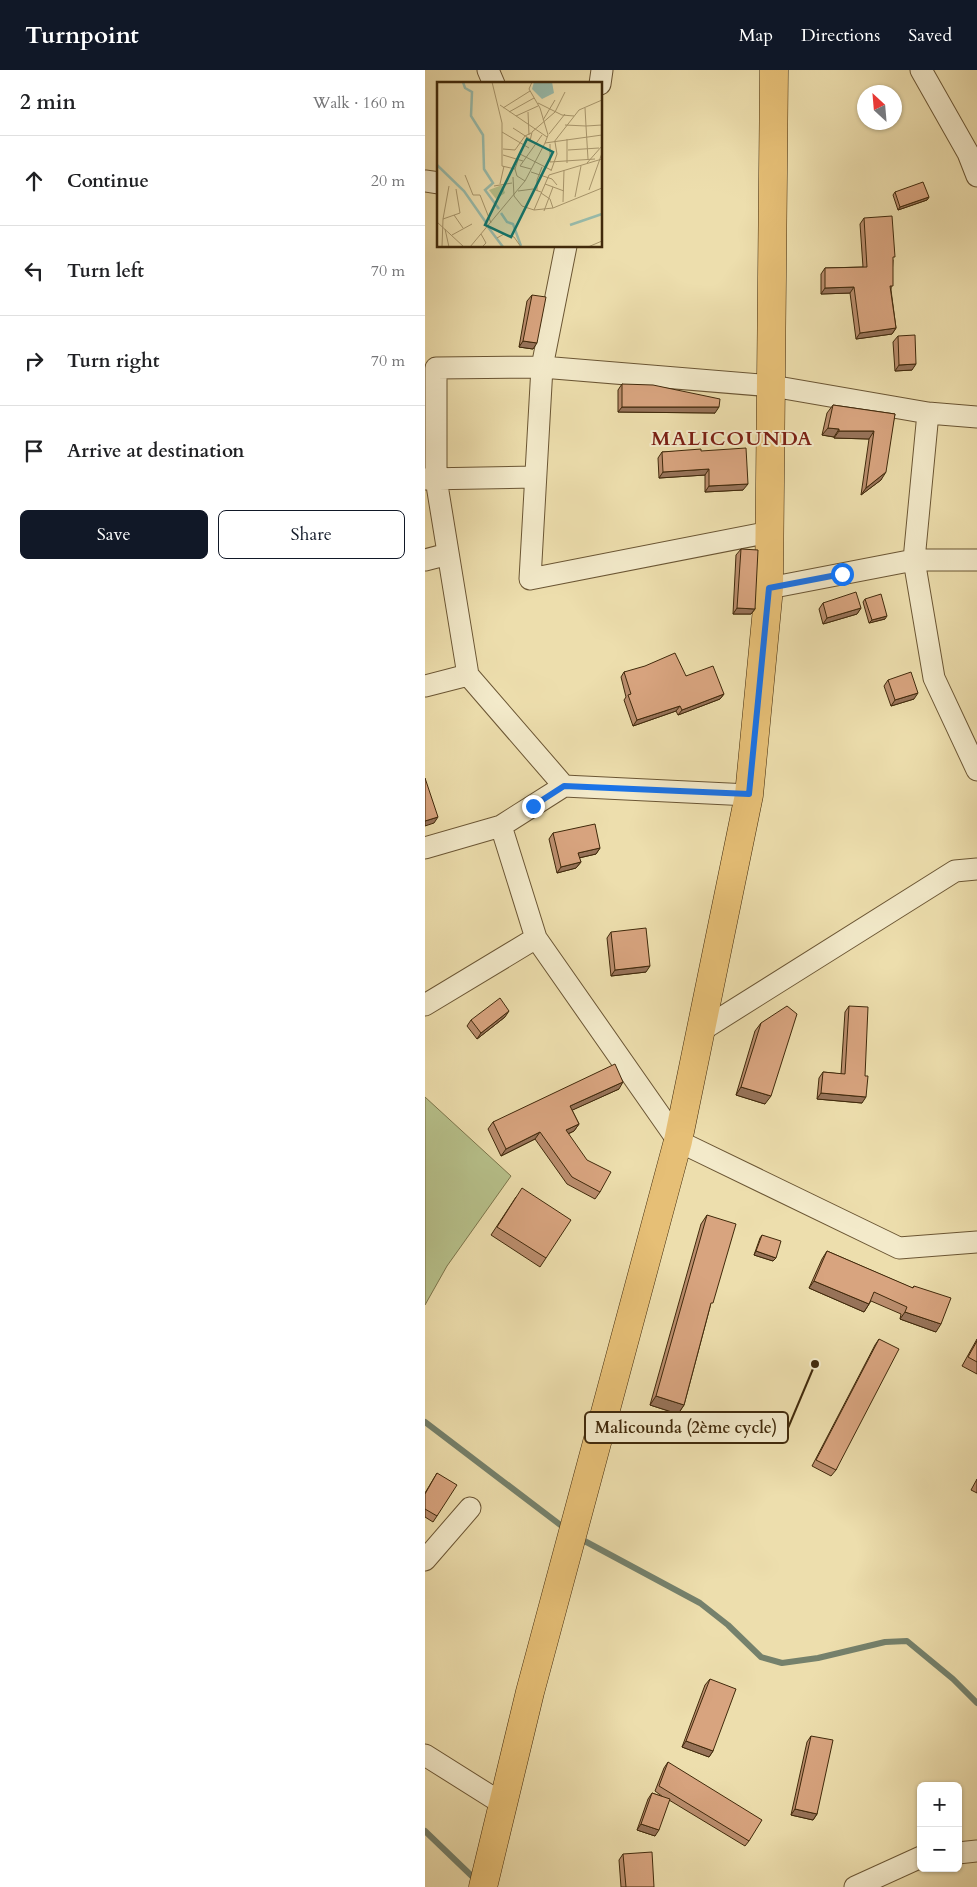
<!DOCTYPE html>
<html lang="en">
<head>
<meta charset="utf-8">
<style>
  :root { --surface:#fff; --page:#f2f2f2; --text:#202124; --muted:#757577; --line:#e0e0e0; --accent:#111827 }
  body { margin:0; font-family:Cardo,serif; background:var(--page); color:var(--text) }
  .controls { position:absolute; right:15px; bottom:15px; display:grid; overflow:hidden; border-radius:8px; box-shadow:0 1px 4px #0004 }
  .controls button { width:45px; height:45px; display:grid; place-items:center; padding:0; border:0; border-bottom:1px solid var(--line); background:var(--surface); color:var(--text); font:25px sans-serif }
  .compass { position:absolute; left:432px; top:15px; width:45px; height:45px; border-radius:50%; background:var(--surface); box-shadow:0 1px 4px #0004; rotate:334deg }
  .stop { position:absolute; width:15px; height:15px; margin:-11px; border:4px solid #1a73e8; border-radius:50%; background:#fff }
  .stop.end { background:#1a73e8; border-color:#fff; box-shadow:0 1px 5px #0008 }
  .list { margin:0; padding:0; list-style:none }
  h2 { display:flex; justify-content:space-between; align-items:center; height:65px; margin:0; padding:0 20px; font-size:21px }
  h2 small { font-size:16px; font-weight:400; color:var(--muted) }
  .list li { display:grid; grid-template-columns:32px 1fr auto; gap:15px; align-items:center; box-sizing:border-box; height:90px; padding:0 20px; border-top:1px solid var(--line) }
  .list b { display:block; font-size:19px; white-space:nowrap }
  .list em { font-size:16px; font-style:normal; color:var(--muted) }
  .actions { display:flex; gap:10px; padding:15px 20px }
  .actions a { flex:1; padding:11px 0; border:1px solid var(--accent); border-radius:8px; text-align:center; font-size:18px; color:var(--accent) }
  .actions .main { background:var(--accent); color:#fff }
  .icon { flex:none; width:28px; height:28px; fill:none; stroke:currentColor; stroke-width:2; stroke-linecap:round; stroke-linejoin:round }
  .map { position:relative; flex:none; width:552px; height:1817px; overflow:hidden }
  header { display:flex; align-items:center; gap:30px; box-sizing:border-box; height:70px; padding:0 25px; background:var(--accent); color:#fff }
  header strong { font-size:24px }
  nav { display:flex; gap:28px; margin-inline-start:auto; font-size:18px }
  main { display:flex }
  aside { flex:1; background:var(--surface) }
  .map>svg:first-child { display:block }
</style>
</head>
<body>
<header>
<strong>Turnpoint</strong>
<nav><a>Map</a><a>Directions</a><a>Saved</a></nav>
</header>
<main>
<aside>
<h2>2 min<small>Walk · 160 m</small></h2>
<ul class="list">
<li><svg class="icon" aria-label="ahead" viewBox="0 0 24 24"><path d="M12 20V5M6 11l6-6 6 6"/></svg><div><b>Continue</b></div><em>20 m</em></li>
<li><svg class="icon" aria-label="left" viewBox="0 0 24 24"><path d="M17 20v-9H6M10 6l-5 5 5 5"/></svg><div><b>Turn left</b></div><em>70 m</em></li>
<li><svg class="icon" aria-label="right" viewBox="0 0 24 24"><path d="M7 20v-9h11M14 6l5 5-5 5"/></svg><div><b>Turn right</b></div><em>70 m</em></li>
<li><svg class="icon" aria-label="arrive" viewBox="0 0 24 24"><path d="M6 21V4h12l-3 4 3 4H6"/></svg><div><b>Arrive at destination</b></div></li>
</ul>
<div class="actions"><a class="main">Save</a><a>Share</a></div>
</aside>
<div class="map">
<svg width="552" height="1817" viewBox="0 0 552 1817">
  <rect width="100%" height="100%" fill="#eddead"/>
  <filter id="stains"><feTurbulence type="fractalNoise" baseFrequency=".004" numOctaves="4"/><feColorMatrix values="0 0 0 0 .2 0 0 0 0 .09 0 0 0 0 .02 0 0 0 .5 -.17"/></filter>
  <radialGradient id="worn" r=".72"><stop offset=".6" stop-color="#630" stop-opacity="0"/><stop offset="1" stop-color="#630" stop-opacity=".3"/></radialGradient>
  <!-- green -->
  <path fill="#b7c18b" stroke="#7c754b" d="M0 1027 86 1106 22 1196 0 1235Z"/>
  <g fill="none" stroke-linecap="round" stroke-linejoin="round">
    <!-- stream -->
    <path stroke="#75816c" stroke-width="6" d="M0 1352 142 1460
      M154 1468 275 1533 303 1555 336 1587 357 1593 393 1588 460 1572 482 1571 528 1609 552 1633
      M0 1761 52 1811"/>
    <!-- minor casing -->
    <g stroke="#6b5634" stroke-width="23">
      <path id="minor" d="M63 0 69 14
        M496 0 543 83 552 106
        M175 14 177 0
        M0 111 14 113
        M141 176 117 297 105 509 345 462
        M503 343 489 490 509 608 552 700
        M0 409 110 407
        M0 490 23 484
        M344 518 489 490H552
        M0 616 43 605
        M324 725 139 716 43 605 11 409V298L117 297 347 316 503 343 552 347
        M76 756 111 868 253 1071 474 1178 552 1172
        M0 778 76 756 139 716
        M0 935 111 868
        M277 960 530 801 552 799
        M0 1490 45 1438
        M0 1685 78 1734
        M533 1783 552 1781
        M430 1817 496 1787"/>
    </g>
    <!-- major casing -->
    <g stroke="#40290b" stroke-width="29">
      <path id="major" d="M58 1817 105 1622 253 1071 324 725 344 518 349 0"/>
    </g>
    <!-- minor -->
    <use href="#minor" stroke="#f3eaca" stroke-width="21"/>
    <!-- major -->
    <use href="#major" stroke="#e6bf76" stroke-width="28"/>
  </g>
  <!-- wall -->
  <path fill="#ba8d6d" stroke="#40290b" d="M470 122 504 127 502 130 473 140 468 125Z
    M439 148 468 190 466 220 471 258 467 264 431 269 425 223 396 224V204L400 198 438 197 435 154Z
    M107 225 108 279 94 277 102 231Z
    M473 266 487 300 470 301 468 272Z
    M197 314 290 343 193 342V320Z
    M408 335 470 344 456 410 436 425 444 369 409 368V367L397 365 402 343Z
    M276 381 318 420 280 422V405L234 408 233 388 237 382Z
    M316 479 330 539 326 544H308L311 485Z
    M440 529 460 549 444 553 438 532Z
    M398 533 436 538 432 544 398 554 394 539Z
    M199 602 261 606 299 624 295 629 253 645 251 641 208 656 199 630 201 627 196 607Z
    M463 610 489 629 466 636 459 616Z
    M128 763 175 778 171 784 154 788 156 792 151 798 132 803 124 769Z
    M186 862 221 902 186 906 182 868Z
    M424 936 437 1033 392 1029 394 1008 398 1002 416 1004 420 942Z
    M80 947 52 969 42 956 46 950Z
    M336 953 340 1034 311 1025 330 961Z
    M194 1019 147 1040 154 1054 149 1061 143 1064 175 1122 170 1129 142 1114 110 1069 76 1086 63 1059 68 1052Z
    M91 1127 121 1188 115 1197 66 1165Z
    M282 1145 285 1237 259 1335 253 1344 225 1335 276 1154Z
    M337 1165 348 1191 329 1185 335 1168Z
    M402 1181 487 1218 489 1216 511 1262 475 1249 476 1244 446 1231 439 1242 384 1218 397 1189Z
    M454 1269 411 1400 406 1406 387 1396 450 1275Z
    M552 1269V1304L537 1296Z
    M12 1403V1446L8 1452 0 1447V1423Z
    M552 1409V1423L546 1420Z
    M285 1609 288 1681 284 1687 257 1677 280 1615Z
    M386 1666 392 1744 388 1750 366 1745 382 1672Z
    M243 1692 324 1771 320 1776 244 1730 230 1766 212 1760 223 1729 227 1723 238 1727 230 1721 239 1698Z
    M198 1784 229 1817H196L194 1790Z"/>
  <!-- shaded-wall -->
  <path fill="#977359" stroke="#40290b" d="M504 127 502 130 473 140 475 137Z
    M429 217 425 223 396 224 400 218Z
    M471 258 467 264 431 269 435 263Z
    M98 271 112 273 108 279 94 277Z
    M491 294 487 300 470 301 474 295Z
    M197 337H294L290 343 193 342Z
    M403 358 414 359 409 367 397 365Z
    M414 361H449L444 369 409 368Z
    M284 399 280 405 234 408 238 402Z
    M461 402 456 410 436 425 441 418Z
    M323 414 318 420 280 422 284 416Z
    M312 538 330 539 326 544H308Z
    M436 538 432 544 398 554 402 548Z
    M462 546 460 549 444 553 447 550Z
    M493 623 489 629 466 636 470 630Z
    M299 624 295 629 253 645 257 640Z
    M255 636 251 641 208 656 212 650Z
    M13 747 9 753 0 756V751Z
    M175 778 171 784 149 789 153 783Z
    M156 792 151 798 132 803 136 797Z
    M225 896 221 902 186 906 190 900Z
    M84 941 80 947 52 969 56 963Z
    M198 1012 194 1019 141 1043 145 1036Z
    M316 1017 346 1026 340 1034 311 1025Z
    M396 1023 441 1027 437 1033 392 1029Z
    M154 1054 149 1061 136 1067 141 1060Z
    M115 1062 110 1069 76 1086 81 1079Z
    M331 1181 351 1188 348 1191 329 1185Z
    M389 1211 444 1234 439 1242 384 1218Z
    M480 1242 516 1254 511 1262 475 1249Z
    M231 1326 259 1335 253 1344 225 1335Z
    M261 1671 288 1681 284 1687 257 1677Z
    M370 1739 392 1744 388 1750 366 1745Z
    M216 1754 234 1760 230 1766 212 1760Z"/>
  <!-- building -->
  <path fill="#d8a47f" stroke="#40290b" d="M498 112 504 127 475 137 470 122Z
    M467 146 470 187H468V216H465L471 258 435 263 429 217 400 218V198L442 197 439 148Z
    M107 225 121 227 112 273 98 271Z
    M490 265 491 294 474 295 473 266Z
    M197 314 228 315 295 329 294 337H197Z
    M408 335 470 344 461 402 441 418 449 361H414V359L403 358Z
    M321 378 323 414 284 416V399L238 402 237 382 276 379V381Z
    M316 479 333 480 330 539 312 538Z
    M431 522 436 538 402 548 398 533Z
    M456 524 462 546 447 550 440 529Z
    M250 583 261 606 288 596 299 624 257 640 255 636 212 650 203 625 206 624 199 602 220 596Z
    M486 602 493 623 470 630 463 610Z
    M0 708 13 747 0 751Z
    M170 754 175 778 153 783 156 792 136 797 128 763Z
    M221 858 225 896 190 900 186 862Z
    M75 928 84 941 56 963 46 950Z
    M362 936 372 944 346 1026 316 1017 336 953Z
    M424 936 443 937 440 1006H443L441 1027 396 1023 398 1002 420 1004Z
    M190 994 198 1012 145 1036 154 1054 141 1060 162 1090 186 1102 175 1122 147 1107 115 1062 81 1079 68 1052Z
    M97 1118 146 1150 121 1188 72 1157Z
    M282 1145 311 1154 288 1233H286L259 1335 231 1326Z
    M337 1165 356 1171 351 1188 331 1181Z
    M402 1181 488 1218 489 1216 526 1228 516 1254 480 1242 482 1237 449 1222 444 1234 389 1211Z
    M454 1269 474 1279 411 1400 391 1390Z
    M552 1271V1292L543 1287Z
    M12 1403 32 1415 12 1446 0 1439V1424Z
    M285 1609 311 1619 288 1681 261 1671Z
    M386 1666 408 1670 392 1744 370 1739Z
    M243 1692 337 1750 324 1771 234 1716Z
    M227 1723 245 1729 234 1760 216 1754Z
    M227 1782 229 1817H201L198 1784Z"/>
  <g fill="none" stroke-linecap="round" stroke-linejoin="round">
    <!-- route -->
    <path stroke="#1a73e8" stroke-width="6" d="M108 736 139 716 324 724 344 518 417 504"/>
  </g>
  <g text-anchor="middle" dominant-baseline="central" stroke-width="4" stroke-linejoin="round" paint-order="stroke">
    <!-- district labels -->
    <g font-size="20" font-weight="bold" letter-spacing="1" fill="#7a1f14" stroke="#f3eaca">
      <text x="307" y="368">MALICOUNDA</text>
    </g>
  </g>
  <!-- overview -->
  <g transform="translate(12 12)">
    <rect width="165" height="165" fill="#eddead"/>
    <path d="M65 103 68 111 59 117 52 108Z" fill="#b7c18b"/>
    <path d="M97 0H115L117 11 105 17 95 7Z" fill="#99bcac"/>
    <path fill="none" stroke="#99bcac" stroke-width="2.5" d="M26 0 28 6 35 10 34 34 46 53 47 87 56 101 48 108 62 127M0 83 27 109 50 142M64 131 70 140 76 142 84 164M133 143 165 132M51 145 66 165"/>
    <path fill="none" stroke="#a8966c" stroke-width="1" d="M55 0 65 41V84L78 87M101 21 125 33 137 34M63 23 110 55M66 26 93 9M72 30 97 16M91 30 92 53M79 34 101 24M106 38 118 18M128 43 149 44 148 26M76 46 93 57M65 50 92 66M112 52 128 32M130 57V81M93 59 95 50 118 30 128 10M117 60 142 28 165 18M108 61 165 53M113 62V80L158 77M66 67 78 68 88 54 94 51M131 68 162 66M66 73 86 79M151 77 149 44 165 43M150 81 165 64M94 87 83 84 105 53M114 89 120 72 118 60M94 90 115 97 120 103M28 93 36 113H43L54 141M76 95 77 114 85 124 97 128 116 126 165 106M88 99 80 94 78 87 83 72 114 88M63 102 67 84M108 102 127 109M57 104 75 101M152 108 165 71M81 109 96 107 104 110M100 109V98L105 85M104 111 113 117 116 126M138 115 144 84M126 120 127 88M97 128 112 93 165 77M107 129 116 105M17 133 26 146M6 137 23 131 19 107M0 140 27 165M8 147 12 165M44 152 49 161 45 165M15 153 35 142M60 156 67 152 77 155 84 165M5 165 6 137 12 104M33 165 88 99 108 61 111 53 103 26 92 7 95 0M151 165 165 159"/>
    <path fill="#0f766e" fill-opacity="0.15" stroke="#0f766e" stroke-width="2.5" d="M90 57 116 70 74 155 48 143Z"/>
    <rect width="165" height="165" fill="none" stroke="#40290b" stroke-width="2.5"/>
  </g>
  <!-- callouts -->
  <path fill="none" stroke="#40290b" stroke-width="2" d="M390 1294L363 1358"/>
  <circle fill="#40290b" stroke="#f3eaca" stroke-width="2" cx="390" cy="1294" r="5"/>
  <rect fill="#f3eaca" stroke="#40290b" stroke-width="2" x="160" y="1342" width="203" height="31" rx="5"/>
  <g font-size="16" text-anchor="middle" font-weight="bold" fill="#40290b">
    <text x="261" y="1363">Malicounda (2ème cycle)</text>
  </g>
  <rect width="100%" height="100%" filter="url(#stains)"/>
  <rect width="100%" height="100%" fill="url(#worn)"/>
</svg>
<div class="controls">
<button>+</button>
<button>−</button>
</div>
<svg class="compass" viewBox="-18 -18 36 36"><path d="M0-13l5 13h-10z" fill="#e53935"/><path d="M0 13l5-13h-10z" fill="#757577"/></svg>
<div class="stop" style="left:417px;top:504px"></div>
<div class="stop end" style="left:108px;top:736px"></div>
</div>
</main>
</body>
</html>
